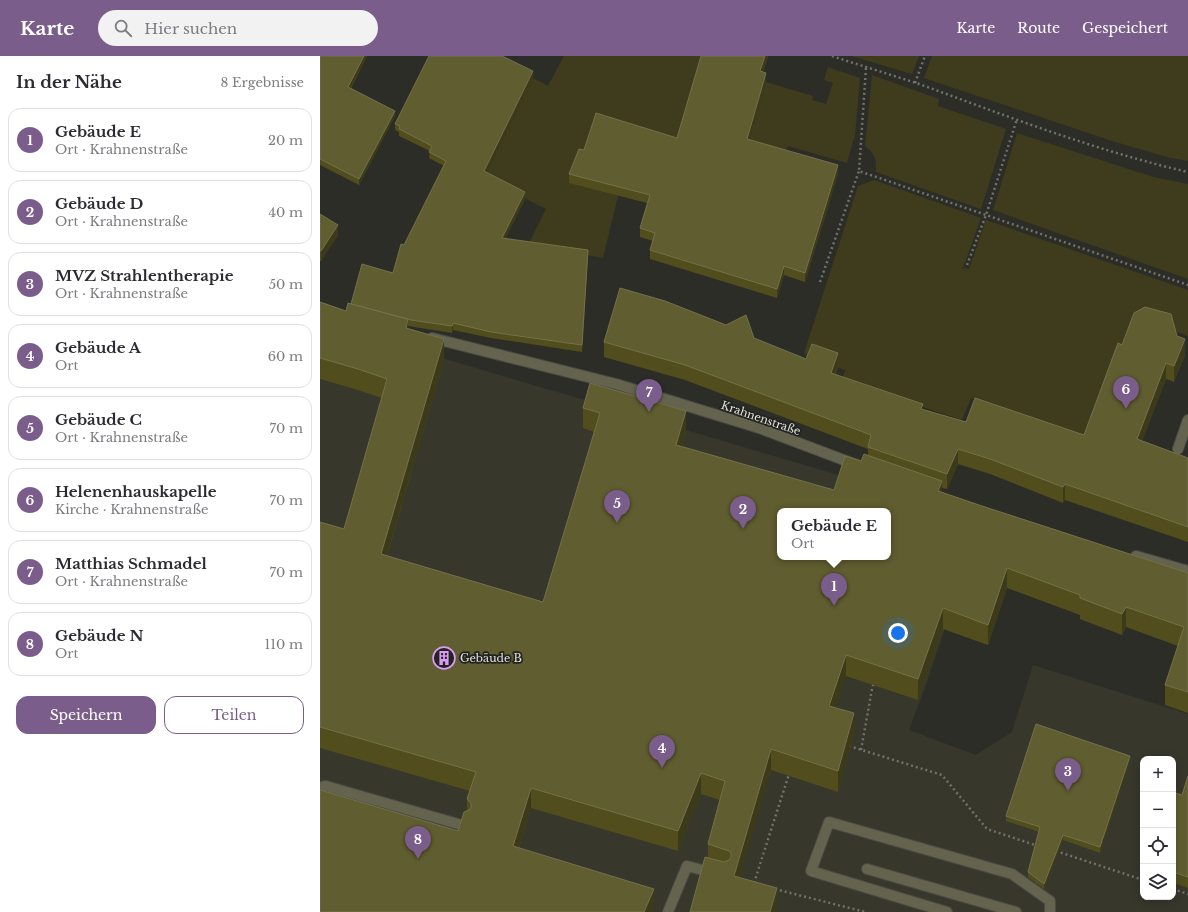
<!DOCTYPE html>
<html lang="de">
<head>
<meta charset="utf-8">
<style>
  :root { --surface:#fff; --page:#f2f2f3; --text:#2b2b33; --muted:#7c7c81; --line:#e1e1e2; --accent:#7a5d8b }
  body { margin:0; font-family:"Libre Baskerville",serif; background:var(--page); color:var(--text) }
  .controls { position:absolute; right:12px; bottom:12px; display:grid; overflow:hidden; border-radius:8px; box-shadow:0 2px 10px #0003 }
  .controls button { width:36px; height:36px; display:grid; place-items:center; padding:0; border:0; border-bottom:1px solid var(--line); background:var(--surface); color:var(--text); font:20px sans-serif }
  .you { position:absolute; left:578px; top:577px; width:14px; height:14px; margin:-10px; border:3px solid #fff; border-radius:50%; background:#1a73e8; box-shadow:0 0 0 6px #1a73e833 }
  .badge { display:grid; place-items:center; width:26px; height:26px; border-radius:50%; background:var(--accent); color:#fff; font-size:13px; font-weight:700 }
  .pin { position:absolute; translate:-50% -33px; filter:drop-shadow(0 1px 2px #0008) }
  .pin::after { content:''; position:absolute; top:21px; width:14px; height:12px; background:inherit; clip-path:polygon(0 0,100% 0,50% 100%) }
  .popup { position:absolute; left:457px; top:452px; width:114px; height:52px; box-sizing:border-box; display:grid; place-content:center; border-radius:8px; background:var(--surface); filter:drop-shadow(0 1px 3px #0005); font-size:13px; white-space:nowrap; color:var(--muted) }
  .popup b { font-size:15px; color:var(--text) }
  .popup::after { content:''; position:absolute; left:50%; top:100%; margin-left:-8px; border:8px solid transparent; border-top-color:var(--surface) }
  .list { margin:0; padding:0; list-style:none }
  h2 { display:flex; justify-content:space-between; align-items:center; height:52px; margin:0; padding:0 16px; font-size:17px }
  h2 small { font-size:13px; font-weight:400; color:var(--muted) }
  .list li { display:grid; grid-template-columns:26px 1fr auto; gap:12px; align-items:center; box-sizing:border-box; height:64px; margin:0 8px 8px; padding:0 8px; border:1px solid var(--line); border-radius:12px }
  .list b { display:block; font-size:15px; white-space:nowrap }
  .list p { margin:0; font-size:13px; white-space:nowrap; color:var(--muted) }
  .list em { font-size:13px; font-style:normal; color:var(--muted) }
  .actions { display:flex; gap:8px; padding:12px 16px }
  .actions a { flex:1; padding:9px 0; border:1px solid var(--accent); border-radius:12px; text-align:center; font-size:14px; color:var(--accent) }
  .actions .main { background:var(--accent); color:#fff }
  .icon { flex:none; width:22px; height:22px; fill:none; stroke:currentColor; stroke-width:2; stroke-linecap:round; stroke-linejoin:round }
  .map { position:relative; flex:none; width:868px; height:856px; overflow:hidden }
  header { display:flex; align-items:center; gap:24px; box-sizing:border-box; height:56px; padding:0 20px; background:var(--accent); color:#fff }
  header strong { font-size:19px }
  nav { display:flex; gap:22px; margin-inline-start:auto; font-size:14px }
  .search { width:280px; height:36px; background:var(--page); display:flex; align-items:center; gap:10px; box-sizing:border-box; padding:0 14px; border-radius:22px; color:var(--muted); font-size:15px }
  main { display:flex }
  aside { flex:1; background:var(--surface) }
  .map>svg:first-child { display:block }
</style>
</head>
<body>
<header>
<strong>Karte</strong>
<div class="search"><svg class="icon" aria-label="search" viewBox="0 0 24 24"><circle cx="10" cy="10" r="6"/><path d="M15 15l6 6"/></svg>Hier suchen</div>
<nav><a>Karte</a><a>Route</a><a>Gespeichert</a></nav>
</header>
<main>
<aside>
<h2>In der Nähe<small>8 Ergebnisse</small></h2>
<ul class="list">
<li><span class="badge">1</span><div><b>Gebäude E</b><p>Ort · Krahnenstraße</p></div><em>20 m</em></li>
<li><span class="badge">2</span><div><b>Gebäude D</b><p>Ort · Krahnenstraße</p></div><em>40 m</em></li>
<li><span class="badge">3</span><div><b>MVZ Strahlentherapie</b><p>Ort · Krahnenstraße</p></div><em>50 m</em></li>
<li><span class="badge">4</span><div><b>Gebäude A</b><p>Ort</p></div><em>60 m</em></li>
<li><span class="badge">5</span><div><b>Gebäude C</b><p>Ort · Krahnenstraße</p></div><em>70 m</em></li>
<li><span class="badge">6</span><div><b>Helenenhauskapelle</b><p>Kirche · Krahnenstraße</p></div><em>70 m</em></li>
<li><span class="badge">7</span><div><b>Matthias Schmadel</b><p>Ort · Krahnenstraße</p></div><em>70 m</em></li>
<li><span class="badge">8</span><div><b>Gebäude N</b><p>Ort</p></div><em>110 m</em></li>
</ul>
<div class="actions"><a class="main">Speichern</a><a>Teilen</a></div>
</aside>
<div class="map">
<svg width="868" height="856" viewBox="0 0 868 856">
  <rect width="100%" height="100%" fill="#2d2d28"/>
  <!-- built -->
  <path fill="#38372c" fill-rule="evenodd" d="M0 266 525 421 659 470 607 626 589 674 656 699 692 676 713 609 868 658V856H0ZM460 455H568V501H460ZM823 703H853V841H823Z"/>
  <!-- green -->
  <path fill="#3e3c1c" d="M244 0H389L354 103 298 140 283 202 208 189 226 153 164 122 213 22 228 30Z
    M531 0H599L592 18Z
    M612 0H868V105L847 101 792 85 604 22Z
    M508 11 540 22 535 79 527 107 468 90 463 102 427 91 446 26 493 40 492 44 506 48 513 27 504 24Z
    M552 19 619 43 618 50 686 73 661 153 556 116C556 102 556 99 545 90Z
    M697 77 833 121 868 128V223L673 154Z
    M554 124 661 162 643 212 649 213 666 164 868 234V280L851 274 769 381 651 342 642 364 522 324 525 314 492 303 484 297 538 130Z"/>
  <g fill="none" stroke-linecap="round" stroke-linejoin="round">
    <!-- lane casing -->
    <g stroke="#4a4a45" stroke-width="12">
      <path id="lane" d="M858 393 868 364
        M0 731 6 730 145 770
        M547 813 696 856
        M348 856 367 810 394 817
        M627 856 491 815 509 766 692 818 730 845V856"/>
    </g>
    <!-- street casing -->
    <g stroke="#4a4a45" stroke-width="12">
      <path id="street" d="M112 282 296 328 439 372 537 409
        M816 500 868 515"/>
    </g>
    <!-- path -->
    <path stroke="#71716d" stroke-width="2.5" stroke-dasharray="2 3" stroke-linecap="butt" d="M512 0C542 10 572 19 602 29 689 61 777 95 868 116
      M546 12 539 115 868 229
      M595 27 605 0
      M647 209 666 159 697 63
      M500 226 539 115
      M529 690 622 719 667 773 718 790
      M541 694 552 633 554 626
      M736 795 823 824
      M434 827 469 718
      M455 833 545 856
      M853 833 868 838"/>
    <!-- lane -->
    <use href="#lane" stroke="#64634e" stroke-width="10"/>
    <!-- street -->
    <use href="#street" stroke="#64634e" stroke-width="10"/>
  </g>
  <!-- wall -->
  <path fill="#514d1c" d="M0 0H47L31 32 75 60 39 129 0 109Z
    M381 0H448L443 16 446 26 429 84 518 118 485 226 464 219 457 242 330 203V194L333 185 320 181V172L327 147 249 127V118L264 94 357 82Z
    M213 22 166 116 205 143 185 183 268 201 262 296 171 282 133 274 132 277 88 270V273L124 304 67 500 223 546 274 376 263 372V352L366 376 362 390 514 434 541 405 548 400V393L365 324 284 301V286L434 282 486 303 518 312 516 318 603 353 646 366 764 379 802 289 857 280 865 299 854 326 846 323 822 385 868 402V486L745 444 743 447 670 418 638 408 627 433 622 432V436L659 449 868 517V657L845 649V629L858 590 806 571 802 579 760 563V559L687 532 668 589 623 573 598 644 526 620 515 651 534 678 518 736 451 714 419 822 457 852 388 802V788L400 744 381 738 358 795 211 752 199 792 334 853 333 856H0L138 775 147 755V743L150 735 0 692V466L24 473 62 342 38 334 0 323V246L26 255 31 248 73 217 84 189 124 110 109 102 110 95 79 80V76L75 74V68Z
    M0 158 18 179 1 205H0Z
    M810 705 780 797 743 784 724 833 708 821V816L719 776 686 765V760Z
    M868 720V832L853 827V736L862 739Z"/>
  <!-- shaded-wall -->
  <path fill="#3c3a18" d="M44 0H47L28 36V31Z
    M445 0H448L440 24V15Z
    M213 15V22L164 122V115Z
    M446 17V26L427 92V83Z
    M75 55V60L39 129V123Z
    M518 109V118L485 226V217Z
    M205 136V143L182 189V182Z
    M18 169V179L1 205V195Z
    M268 194V201L262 296V289Z
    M464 210V219L457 242V233Z
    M88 263V284L86 272Z
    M133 267V274L132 277V270Z
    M124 283V304L61 519V498Z
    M865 283V299L854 326V310Z
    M518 297V312L511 332V317Z
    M846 307V323L817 398V383Z
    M366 355V376L356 409V389Z
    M638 393V408L627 433V418Z
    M622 425V445L618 435Z
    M745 428V444L743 447V431Z
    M687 512V532L668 589V569Z
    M806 551V571L802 579V558Z
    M623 552V573L598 644V623Z
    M526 599V620L509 670V650Z
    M534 657V678L518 736V715Z
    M451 693V714L414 841V820Z
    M810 700V705L780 797V791Z
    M381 717V738L358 795V775Z
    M211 732V752L193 811V790Z
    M743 779V784L724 833V828Z
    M457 832V852L456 856H450Z
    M334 833V853L333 856H324Z"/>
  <!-- building -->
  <path fill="#605d30" stroke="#74714b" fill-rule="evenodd" d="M0 0H44L28 31 75 55 39 123 0 103Z
    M109 0H182L213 15 164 115 205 136 182 182 268 194 262 289 171 276 133 267 132 270 91 264 31 248 42 208 73 217 81 188 84 189 126 105 109 96 112 90 79 73 80 70 75 68Z
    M381 0H445L440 15 446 17 427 83 518 109 485 217 464 210 457 233 330 194 335 177 320 172 330 139 249 118 259 93 264 94 276 57 357 82Z
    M0 158 18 169 1 195H0Z
    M300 232 345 245 406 269 426 259 434 282 486 303 492 288 518 297 511 317 603 348 601 353 646 366 655 342 764 379 798 287 802 289 814 257 825 251 851 258 857 280 865 283 854 310 846 307 817 383 868 402V471L745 428 743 431 670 403 638 393 627 418 548 391 551 379 365 309 284 286Z
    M0 246 26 255 28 247 88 263 86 272 124 283 61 498 223 546 280 357 263 352 270 327 366 355 356 389 514 434 525 400 541 405 544 398 622 425 618 435 659 449 868 517V636L845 629 864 571 806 551 802 558 760 542V539L687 512 668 569 623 552 598 623 526 599 509 650 534 657 518 715 451 693 414 820 457 832 450 856H370L385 801 404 806 409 804 411 801V797L409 795 388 788 405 725 381 717 358 775 211 732 193 790 334 833 324 856H0V734L138 775 144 756 149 754 151 752V747L147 743 156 716 0 671V466L24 473 67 323 38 313 0 302ZM460 455H568V501H460Z
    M716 668 810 700 780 791 743 779 724 828 708 816 720 771 686 760Z
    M868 720V821L853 816V788L854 783H853V736L862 739Z"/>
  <!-- icons -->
  <defs>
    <g id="building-ring" transform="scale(1.15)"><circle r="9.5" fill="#23231f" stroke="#da9af6" stroke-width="1.5"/><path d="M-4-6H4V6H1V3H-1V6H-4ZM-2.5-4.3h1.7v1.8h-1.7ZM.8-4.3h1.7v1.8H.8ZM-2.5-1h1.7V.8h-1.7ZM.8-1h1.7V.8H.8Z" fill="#da9af6"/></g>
  </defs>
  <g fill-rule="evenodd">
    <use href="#building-ring" x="124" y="602"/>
  </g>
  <g text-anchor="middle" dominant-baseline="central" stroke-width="3.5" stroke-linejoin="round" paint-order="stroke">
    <!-- street labels -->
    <g font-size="11" fill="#e0e0dd" stroke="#23231f">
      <text transform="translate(441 362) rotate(19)">Krahnenstraße</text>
    </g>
    <!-- poi labels -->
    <g font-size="11" fill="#e0e0dd" stroke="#23231f" text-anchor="start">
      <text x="140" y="602">Gebäude B</text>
    </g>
  </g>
</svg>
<div class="controls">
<button>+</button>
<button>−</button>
<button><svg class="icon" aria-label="locate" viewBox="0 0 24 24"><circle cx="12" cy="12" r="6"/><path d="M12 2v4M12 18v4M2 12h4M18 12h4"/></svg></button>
<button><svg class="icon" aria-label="layers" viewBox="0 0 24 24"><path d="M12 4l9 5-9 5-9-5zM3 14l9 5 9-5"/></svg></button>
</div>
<div class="you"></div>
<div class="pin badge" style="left:514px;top:550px">1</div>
<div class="popup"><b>Gebäude E</b>Ort</div>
<div class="pin badge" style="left:423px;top:473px">2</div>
<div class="pin badge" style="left:748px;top:735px">3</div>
<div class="pin badge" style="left:342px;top:712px">4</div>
<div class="pin badge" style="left:297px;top:467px">5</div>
<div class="pin badge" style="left:806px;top:353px">6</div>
<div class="pin badge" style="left:329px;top:356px">7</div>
<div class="pin badge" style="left:98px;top:803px">8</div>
</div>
</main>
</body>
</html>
